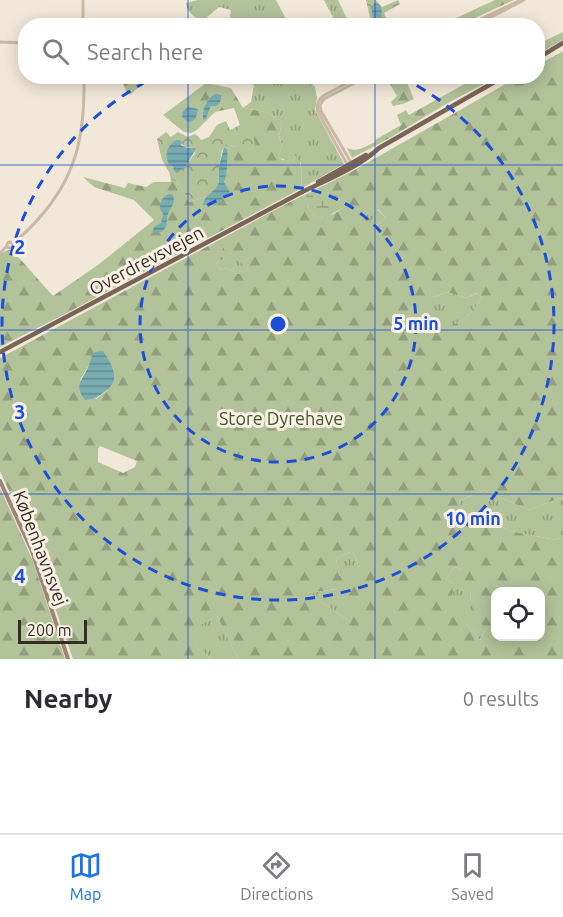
<!DOCTYPE html>
<html lang="en">
<head>
<meta charset="utf-8">
<style>
  :root { --surface:#fff; --page:#f7f7f7; --text:#2b2b33; --muted:#7c7c81; --line:#e1e1e2; --accent:#1a73e8 }
  body { margin:0; font-family:Ubuntu,sans-serif; background:var(--page); color:var(--text) }
  .controls { position:absolute; right:18px; bottom:18px; display:grid; overflow:hidden; border-radius:12px; box-shadow:0 3px 15px #0003 }
  .controls button { width:54px; height:54px; display:grid; place-items:center; padding:0; border:0; border-bottom:2px solid var(--line); background:var(--surface); color:var(--text); font:30px sans-serif }
  .scale { position:absolute; left:18px; bottom:15px; width:69px; box-sizing:border-box; padding-left:6px; border:3px solid #362c26; border-top:0; font-size:16px; line-height:21px; white-space:nowrap; color:#362c26; -webkit-text-stroke:4px #faf1e6; paint-order:stroke }
  .list { margin:0; padding:0; list-style:none }
  h2 { display:flex; justify-content:space-between; align-items:center; height:78px; margin:0; padding:0 24px; font-size:26px }
  h2 small { font-size:20px; font-weight:400; color:var(--muted) }
  .icon { flex:none; width:33px; height:33px; fill:none; stroke:currentColor; stroke-width:2; stroke-linecap:round; stroke-linejoin:round }
  .map { position:relative; flex:none; width:563px; height:659px; overflow:hidden }
  .search { position:absolute; background:var(--surface); box-shadow:0 3px 15px #0003; left:18px; right:18px; top:18px; height:66px; display:flex; align-items:center; gap:15px; box-sizing:border-box; padding:0 21px; border-radius:24px; color:var(--muted); font-size:22px }
  .sheet { height:174px; background:var(--surface) }
  nav { display:flex; justify-content:space-around; align-items:center; box-sizing:border-box; height:84px; border-top:2px solid var(--line); background:var(--surface); font-size:16px; color:var(--muted) }
  nav a { display:grid; justify-items:center; gap:3px }
  nav .on { color:var(--accent) }
  .map>svg:first-child { display:block }
</style>
</head>
<body>
<div class="map">
<svg width="563" height="659" viewBox="0 0 563 659">
  <defs>
    <pattern id="grass-tufts" width="24" height="20" patternUnits="userSpaceOnUse" patternTransform="scale(1.5)"><rect width="24" height="20" fill="#b2c299"/><path d="M3 7l-1-3M5 7V3M7 7l1-3M15 17l-1-3M17 17v-4M19 17l1-3" fill="none" stroke="#929e7d"/></pattern>
    <pattern id="forest-firs" width="22" height="20" patternUnits="userSpaceOnUse" patternTransform="scale(1.5)"><rect width="22" height="20" fill="#b2c299"/><path d="M5 1l3.5 6h-7zM16 11l3.5 6h-7z" fill="#929e7d"/></pattern>
    <pattern id="wetland-marsh" width="20" height="14" patternUnits="userSpaceOnUse" patternTransform="scale(1.5)"><rect width="20" height="14" fill="#b2c299"/><path d="M1 5h8M5 5V1M11 12h8M15 12V8" fill="none" stroke="#929e7d"/></pattern>
    <pattern id="park-crowns" width="20" height="18" patternUnits="userSpaceOnUse" patternTransform="scale(1.5)"><rect width="20" height="18" fill="#b2c299"/><path d="M2 6a3 3 0 1 1 6 0M12 15a3 3 0 1 1 6 0" fill="none" stroke="#929e7d"/></pattern>
    <pattern id="water-rules" width="6" height="5" patternUnits="userSpaceOnUse" patternTransform="scale(1.5)"><rect width="6" height="5" fill="#77acb0"/><path d="M0 2.5h6" fill="none" stroke="#628c8f"/></pattern>
  </defs>
  <rect width="100%" height="100%" fill="#f2e8d9"/>
  <!-- grass -->
  <path fill="url(#grass-tufts)" d="M198 0H276L289 25H229L231 10 219 7 206 18 204 23C196 18 187 13 186 3Z
    M324 0H338L350 25H337Z
    M241 77H310L312 84 315 87 317 98 315 110 344 164 302 188 301 163 278 158 282 145 279 136 282 121 265 112 243 108 251 102 254 85 240 81Z
    M377 209 386 218 377 225 365 215Z
    M223 247 250 270 238 274 227 268 220 270 216 263 224 258 220 249Z
    M447 292 466 298 478 293 482 297C471 315 464 320 446 329L427 318 419 324 405 331 398 324 410 315 412 307 425 295 435 297Z
    M484 490 529 510 560 498 563 499V535L556 540 510 531 479 514 470 515 462 510 459 501Z
    M353 551 359 568 339 576 336 558Z
    M455 567 463 570 470 588 471 601 486 628 480 640 468 626 450 612 453 584 446 579Z
    M337 589 347 601 352 616 349 621 308 593Z
    M217 616 238 659H213L196 648 198 626Z"/>
  <!-- forest -->
  <path fill="url(#forest-firs)" fill-rule="evenodd" d="M495 0H514L460 25H441Z
    M563 32V40L538 54V44Z
    M563 51V499L560 498 529 510 484 490 459 501 462 510 470 515 479 514 510 531 556 540 563 535V659H238L217 616 199 626 196 648 213 659H73L32 542 0 471V358L290 202 351 172 518 77 538 76V65ZM317 189 321 194H327L335 192 345 207C337 211 329 218 320 220L308 209 306 195ZM378 209 386 218 377 225 365 215ZM223 247 249 270 238 274 227 268 220 270 216 263 224 258 220 249ZM447 292 466 298 477 293 482 297C471 315 464 320 446 328L438 313C426 318 416 326 405 331L398 324 410 315 412 307 425 296 435 297ZM89 365 108 390 96 399 80 380ZM100 446 137 461 135 467 123 473 98 462V449ZM353 551 359 567 339 576 336 558ZM455 567 463 570V588L470 589 471 601 477 620 486 628 480 640 468 626 451 612 453 584 446 579ZM336 589 347 601 345 608 352 616 349 621 308 593ZM496 592H540V636H496Z
    M120 77H149L130 95 127 93Z
    M388 77H400L407 83 414 99 403 104 393 106 391 102 397 96 390 84 391 77Z
    M477 77H497L446 104 388 139 352 158 347 148C358 153 366 146 375 142V140L401 125 397 115 406 110 409 115Z
    M206 83 231 88 243 108 265 112 282 121 279 136 282 145 278 158 283 160 293 154C304 161 301 176 302 188L63 315 0 347V254L8 250H12L53 296 98 265 154 220 134 200 94 187 83 177 125 188 128 183 146 187 154 182H170L171 180 177 181 189 202 206 197 202 205 221 201 226 187 224 182C227 171 226 160 227 149L224 147 226 144 236 147 253 137 240 125 234 108 215 112 197 130 191 133 184 132 163 115ZM222 97 217 106H211L206 119 203 120C203 114 204 100 211 98 215 97 218 98 222 97Z
    M0 488 33 561 65 659H0Z"/>
  <!-- wetland -->
  <path fill="url(#wetland-marsh)" d="M317 189 321 194H327L335 192 345 207 333 213 323 223 308 209 306 195Z"/>
  <!-- park -->
  <path fill="url(#park-crowns)" fill-rule="evenodd" d="M366 0H376L382 7 398 0 400 4 384 13 387 20 383 23 384 25H371L369 20 370 18Z
    M226 121 230 130 240 125 253 136 257 150 248 157 236 147 226 144 222 151 219 166V182L216 188 206 197 189 202 177 181 171 180 169 172 162 160 157 139 166 132 171 137 178 132 188 137 195 134 198 136 201 140 209 137 217 125ZM176 140 185 147 192 148 195 153 185 167 174 171 170 146Z"/>
  <!-- water -->
  <path fill="url(#water-rules)" d="M375 3 379 4C383 9 382 17 379 22 372 20 371 12 372 6Z
    M216 94 221 95C222 99 220 103 217 106H211L206 119 203 120C202 109 206 98 216 94Z
    M188 107 198 109C197 115 196 122 188 122L182 117 183 111Z
    M176 140H180L182 142 181 145 187 148H196V149L185 167 177 173 174 171 173 166 168 163C165 152 167 147 176 140Z
    M224 147 227 149C228 156 227 176 224 182L230 192 216 205H202L206 197 216 188 219 182V166Z
    M169 194 173 195C176 205 171 205 168 214 165 224 170 230 156 233L153 230 154 227 161 223 163 214 160 209C159 201 163 197 169 194Z
    M103 351C113 366 122 381 103 393 97 398 93 399 85 400 73 385 83 380 89 365 91 360 91 356 95 352Z"/>
  <g fill="none" stroke-linecap="round" stroke-linejoin="round">
    <!-- tertiary -->
    <path stroke="#cbb8a5" stroke-width="3" d="M83 0V26
      M466 26 521 0
      M474 26 524 0
      M0 42 26 43
      M352 164 321 111 320 105 324 99 368 76
      M348 166 318 112C316 105 318 100 323 96L360 76
      M7 245a3 3 0 1 1 6 0a3 3 0 1 1-6 0Z
      M13 244C24 234 36 223 45 211 79 170 85 128 84 76
      M0 253 7 246"/>
    <!-- secondary -->
    <path stroke="#9e8676" stroke-width="4" d="M0 481 32 551 68 659"/>
    <!-- primary -->
    <path stroke="#796457" stroke-width="4.5" d="M538 58 563 43
      M318 182 366 155
      M0 352 304 191C329 179 359 167 379 148L505 76"/>
  </g>
  <!-- grid -->
  <path fill="none" stroke="#1d4ed8" stroke-width="1.5" stroke-opacity="0.55" d="M188 0V26M375 0V26M188 76V659M375 76V659M0 165H563M0 330H563M0 494H563"/>
  <!-- distance rings -->
  <g fill="none" stroke="#1d4ed8" stroke-width="3" stroke-dasharray="10 8">
    <circle cx="278" cy="324" r="138"/>
    <path d="M401 77A276 276 0 1 1 155 77"/>
  </g>
  <g text-anchor="middle" dominant-baseline="central" stroke-width="6" stroke-linejoin="round" paint-order="stroke">
    <!-- street labels -->
    <g font-size="18" fill="#362c26" stroke="#faf1e6">
      <text transform="translate(146 260) rotate(-28)">Overdrevsvejen</text>
      <text transform="translate(41 548) rotate(69)">Københavnsvej</text>
    </g>
    <!-- park labels -->
    <g font-size="18" fill="#435529" stroke="#faf1e6">
      <text x="281" y="418">Store Dyrehave</text>
    </g>
  </g>
  <g font-size="20" text-anchor="middle" font-weight="bold" fill="#1d4ed8" stroke="#faf1e6" stroke-width="6" stroke-linejoin="round" paint-order="stroke">
    <text x="20" y="254">2</text>
    <text x="20" y="419">3</text>
    <text x="20" y="583">4</text>
  </g>
  <circle cx="278" cy="324" r="9" fill="#1d4ed8" stroke="#faf1e6" stroke-width="3"/>
  <g font-size="18" text-anchor="middle" font-weight="bold" fill="#1d4ed8" stroke="#faf1e6" stroke-width="6" stroke-linejoin="round" paint-order="stroke">
    <text x="416" y="330">5 min</text>
    <text x="473" y="525">10 min</text>
  </g>
</svg>
<div class="controls">
<button><svg class="icon" aria-label="locate" viewBox="0 0 24 24"><circle cx="12" cy="12" r="6"/><path d="M12 2v4M12 18v4M2 12h4M18 12h4"/></svg></button>
</div>
<div class="scale">200 m</div>
<div class="search"><svg class="icon" aria-label="search" viewBox="0 0 24 24"><circle cx="10" cy="10" r="6"/><path d="M15 15l6 6"/></svg>Search here</div>
</div>
<section class="sheet">
<h2>Nearby<small>0 results</small></h2>
<ul class="list">
</ul>
</section>
<nav>
<a class="on"><svg class="icon" aria-label="map" viewBox="0 0 24 24"><path d="M3 6l6-2 6 2 6-2v14l-6 2-6-2-6 2zM9 4v14M15 6v14"/></svg>Map</a>
<a><svg class="icon" aria-label="directions" viewBox="0 0 24 24"><path d="M12 3l9 9-9 9-9-9zM9 14v-3h6M13 9l2 2-2 2"/></svg>Directions</a>
<a><svg class="icon" aria-label="saved" viewBox="0 0 24 24"><path d="M7 4h10v16l-5-4-5 4z"/></svg>Saved</a>
</nav>
</body>
</html>
